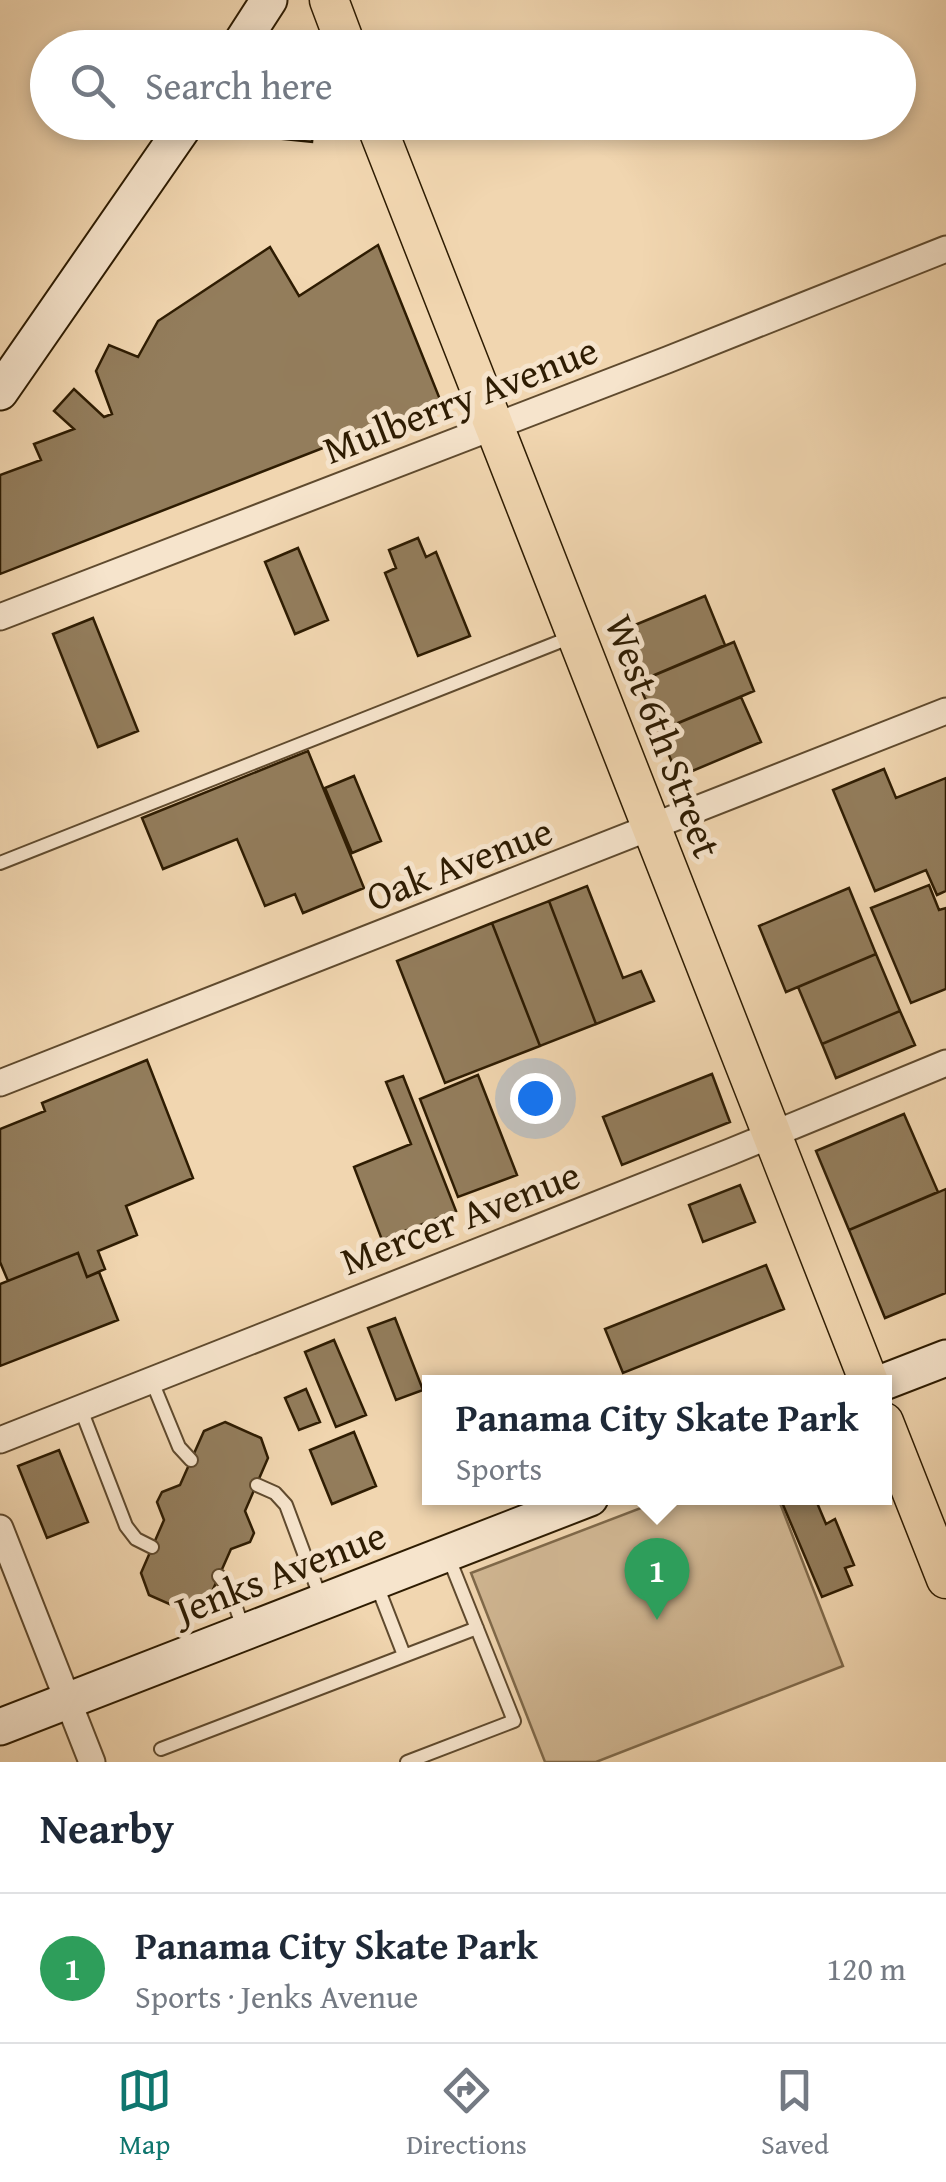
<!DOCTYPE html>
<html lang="en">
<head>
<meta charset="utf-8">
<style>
  :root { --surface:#fff; --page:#f2f2f3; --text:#1f2937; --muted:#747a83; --line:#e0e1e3; --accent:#0f766e }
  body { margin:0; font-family:"Gentium Book Plus",serif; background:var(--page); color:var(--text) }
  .you { position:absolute; left:535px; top:1098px; width:35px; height:35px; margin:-25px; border:8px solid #fff; border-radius:50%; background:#1a73e8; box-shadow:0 0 0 15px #1a73e833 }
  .badge { display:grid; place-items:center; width:65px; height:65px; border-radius:50%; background:var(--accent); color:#fff; font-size:32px; font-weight:700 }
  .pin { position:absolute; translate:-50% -82px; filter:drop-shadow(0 2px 5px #0008) }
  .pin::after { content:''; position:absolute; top:52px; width:35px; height:30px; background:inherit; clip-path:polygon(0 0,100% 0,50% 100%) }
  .popup { position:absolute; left:422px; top:1375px; width:470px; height:130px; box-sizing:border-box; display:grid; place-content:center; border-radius:0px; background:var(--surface); filter:drop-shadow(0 2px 8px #0005); font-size:32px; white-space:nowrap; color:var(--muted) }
  .popup b { font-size:38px; color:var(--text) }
  .popup::after { content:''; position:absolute; left:50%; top:100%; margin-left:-20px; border:20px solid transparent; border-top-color:var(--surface) }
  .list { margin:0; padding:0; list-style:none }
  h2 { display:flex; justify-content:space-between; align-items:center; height:130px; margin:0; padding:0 40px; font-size:42px }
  h2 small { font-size:32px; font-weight:400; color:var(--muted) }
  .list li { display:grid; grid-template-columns:65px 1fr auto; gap:30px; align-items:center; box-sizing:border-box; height:150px; padding:0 40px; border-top:2px solid var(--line) }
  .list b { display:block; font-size:38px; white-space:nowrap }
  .list p { margin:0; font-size:32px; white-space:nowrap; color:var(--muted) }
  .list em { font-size:32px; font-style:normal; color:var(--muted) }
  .icon { flex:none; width:55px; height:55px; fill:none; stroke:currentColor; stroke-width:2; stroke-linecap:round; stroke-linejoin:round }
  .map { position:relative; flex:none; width:946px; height:1762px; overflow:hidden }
  .search { position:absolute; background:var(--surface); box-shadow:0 5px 15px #0003; left:30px; right:30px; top:30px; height:110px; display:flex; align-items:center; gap:25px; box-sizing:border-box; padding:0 35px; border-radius:55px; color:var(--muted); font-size:38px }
  .sheet { height:280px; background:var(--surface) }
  nav { display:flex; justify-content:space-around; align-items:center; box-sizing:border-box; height:140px; border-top:2px solid var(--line); background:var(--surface); font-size:28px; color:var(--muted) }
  nav a { display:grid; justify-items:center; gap:5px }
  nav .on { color:var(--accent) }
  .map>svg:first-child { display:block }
</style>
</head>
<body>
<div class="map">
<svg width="946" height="1762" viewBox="0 0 946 1762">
  <rect width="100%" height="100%" fill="#f1d6b0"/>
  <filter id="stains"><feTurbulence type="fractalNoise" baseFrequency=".002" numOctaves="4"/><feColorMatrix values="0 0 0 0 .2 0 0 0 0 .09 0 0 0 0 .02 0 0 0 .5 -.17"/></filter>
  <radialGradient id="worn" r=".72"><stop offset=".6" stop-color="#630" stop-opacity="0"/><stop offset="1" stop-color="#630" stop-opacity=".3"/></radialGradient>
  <!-- green -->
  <path fill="#d0b692" stroke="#7f694a" stroke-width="2.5" d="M667 1498H778L843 1666 596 1762H545L471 1573Z"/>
  <!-- building -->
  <path fill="#937d5c" stroke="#2e1c02" stroke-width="2.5" d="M246 122H314L312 142 244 135Z
    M378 245 441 402 0 574V475L41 460 34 444 74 429 54 411 74 389 104 417 112 414 96 371 109 345 138 357 158 321 270 247 299 296Z
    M418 538 426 557 436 552 470 636 418 656 385 573 396 568 389 550Z
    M298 548 328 620 295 634 265 562Z
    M705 596 725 645 638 682 618 632Z
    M93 618 138 731 98 747 53 634Z
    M734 642 754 691 659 731 638 682Z
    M741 697 761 742 678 777 659 731Z
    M308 751 364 888 303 913 295 894 265 906 237 839 163 869 142 818Z
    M884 769 896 798 946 778V891L937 895 926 870 875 891 833 790Z
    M354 776 381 841 352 853 325 788Z
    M929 885 939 910 946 908V989L911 1003 871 908Z
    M587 886 623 978 641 971 654 1001 596 1024 549 901Z
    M849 888 876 954 786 992 759 926Z
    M549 901 596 1024 540 1046 492 923Z
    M492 923 540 1046 445 1083 397 961Z
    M876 954 900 1011 822 1044 798 987Z
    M900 1011 915 1045 836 1078 822 1044Z
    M147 1060 193 1178 126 1206 137 1235 98 1251 105 1269 87 1277 78 1253 8 1281 0 1262V1129L45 1111 42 1103Z
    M712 1074 730 1122 622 1165 603 1117Z
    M478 1075 517 1175 458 1197 420 1099Z
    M403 1076 456 1211 382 1240 354 1167 411 1144 386 1082Z
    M904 1114 938 1192 849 1230 816 1151Z
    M740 1185 755 1222 703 1242 689 1205Z
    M946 1189V1293L885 1318 849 1230Z
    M78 1253 87 1277 99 1272 118 1320 0 1366V1284Z
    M766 1265 784 1309 623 1373 605 1329Z
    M395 1318 423 1390 396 1400 368 1328Z
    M334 1340 366 1415 336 1427 305 1352Z
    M306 1389 320 1422 299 1430 285 1398Z
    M225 1422 261 1438 268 1458 245 1511 254 1533 250 1542 231 1549 207 1603 185 1611 149 1595 141 1573 164 1520 157 1502 162 1492 180 1485 204 1431Z
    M354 1432 376 1486 332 1504 310 1450Z
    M59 1450 88 1522 47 1538 18 1466Z
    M787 1498H815L826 1524 835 1519 854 1565 845 1568 852 1585 822 1597 781 1500Z"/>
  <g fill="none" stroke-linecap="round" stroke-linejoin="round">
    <!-- lane casing -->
    <g stroke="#5f4a2e" stroke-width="16">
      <path id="lane" d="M0 863 574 636
        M151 1379 179 1447 191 1460
        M80 1407 126 1526 136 1539 152 1547
        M257 1485 275 1493 286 1505 321 1599
        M219 1576 230 1590 244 1631
        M376 1583 404 1655
        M161 1749 477 1628
        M407 1762 514 1721 448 1556"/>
    </g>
    <!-- street casing -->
    <g stroke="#5f4a2e" stroke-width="29">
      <path id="street" d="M0 617 667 360 946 249
        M0 1083 946 711
        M0 1440 730 1152 946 1063
        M0 1528 92 1762"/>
    </g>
    <!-- secondary casing -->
    <g stroke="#2e1c02" stroke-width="39">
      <path id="secondary" d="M238 48 269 0
        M0 392 187 122
        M884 1382 946 1358
        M0 1727 590 1498"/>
    </g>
    <!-- primary casing -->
    <g stroke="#2e1c02" stroke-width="41">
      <path id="primary" d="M329 0 347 48
        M375 122 869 1382
        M884 1422 946 1579"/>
    </g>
    <!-- lane -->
    <use href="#lane" stroke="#f6e4cc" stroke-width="12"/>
    <!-- street -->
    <use href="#street" stroke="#f6e4cc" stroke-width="25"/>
    <!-- secondary -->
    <use href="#secondary" stroke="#f6e4cc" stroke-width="35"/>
    <!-- primary -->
    <use href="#primary" stroke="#f1d6b0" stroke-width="38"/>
  </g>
  <g text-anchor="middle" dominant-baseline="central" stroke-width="10" stroke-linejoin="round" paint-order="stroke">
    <!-- street labels -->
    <g font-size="40" fill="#2e1c02" stroke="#f6e4cc">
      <text transform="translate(460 399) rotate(-21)">Mulberry Avenue</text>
      <text transform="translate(664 736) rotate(69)">West 6th Street</text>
      <text transform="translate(459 863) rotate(-21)">Oak Avenue</text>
      <text transform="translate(460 1217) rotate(-21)">Mercer Avenue</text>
      <text transform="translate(280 1572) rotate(-21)">Jenks Avenue</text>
    </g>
  </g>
  <rect width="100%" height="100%" filter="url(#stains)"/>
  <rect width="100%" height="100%" fill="url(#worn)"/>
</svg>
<div class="you"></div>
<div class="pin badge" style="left:657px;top:1620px;background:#2e9e5b">1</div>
<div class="popup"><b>Panama City Skate Park</b>Sports</div>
<div class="search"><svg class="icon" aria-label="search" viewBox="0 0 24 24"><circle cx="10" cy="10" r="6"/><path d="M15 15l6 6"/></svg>Search here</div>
</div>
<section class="sheet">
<h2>Nearby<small></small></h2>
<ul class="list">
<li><span class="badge" style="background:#2e9e5b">1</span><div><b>Panama City Skate Park</b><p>Sports · Jenks Avenue</p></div><em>120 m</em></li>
</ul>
</section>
<nav>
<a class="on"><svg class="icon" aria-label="map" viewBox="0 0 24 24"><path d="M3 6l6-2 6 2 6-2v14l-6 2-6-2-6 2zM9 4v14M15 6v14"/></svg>Map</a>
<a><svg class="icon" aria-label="directions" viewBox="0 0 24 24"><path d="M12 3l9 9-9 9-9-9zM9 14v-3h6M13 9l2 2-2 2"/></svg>Directions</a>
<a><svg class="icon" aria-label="saved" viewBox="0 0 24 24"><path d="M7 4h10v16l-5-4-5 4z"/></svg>Saved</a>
</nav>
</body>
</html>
